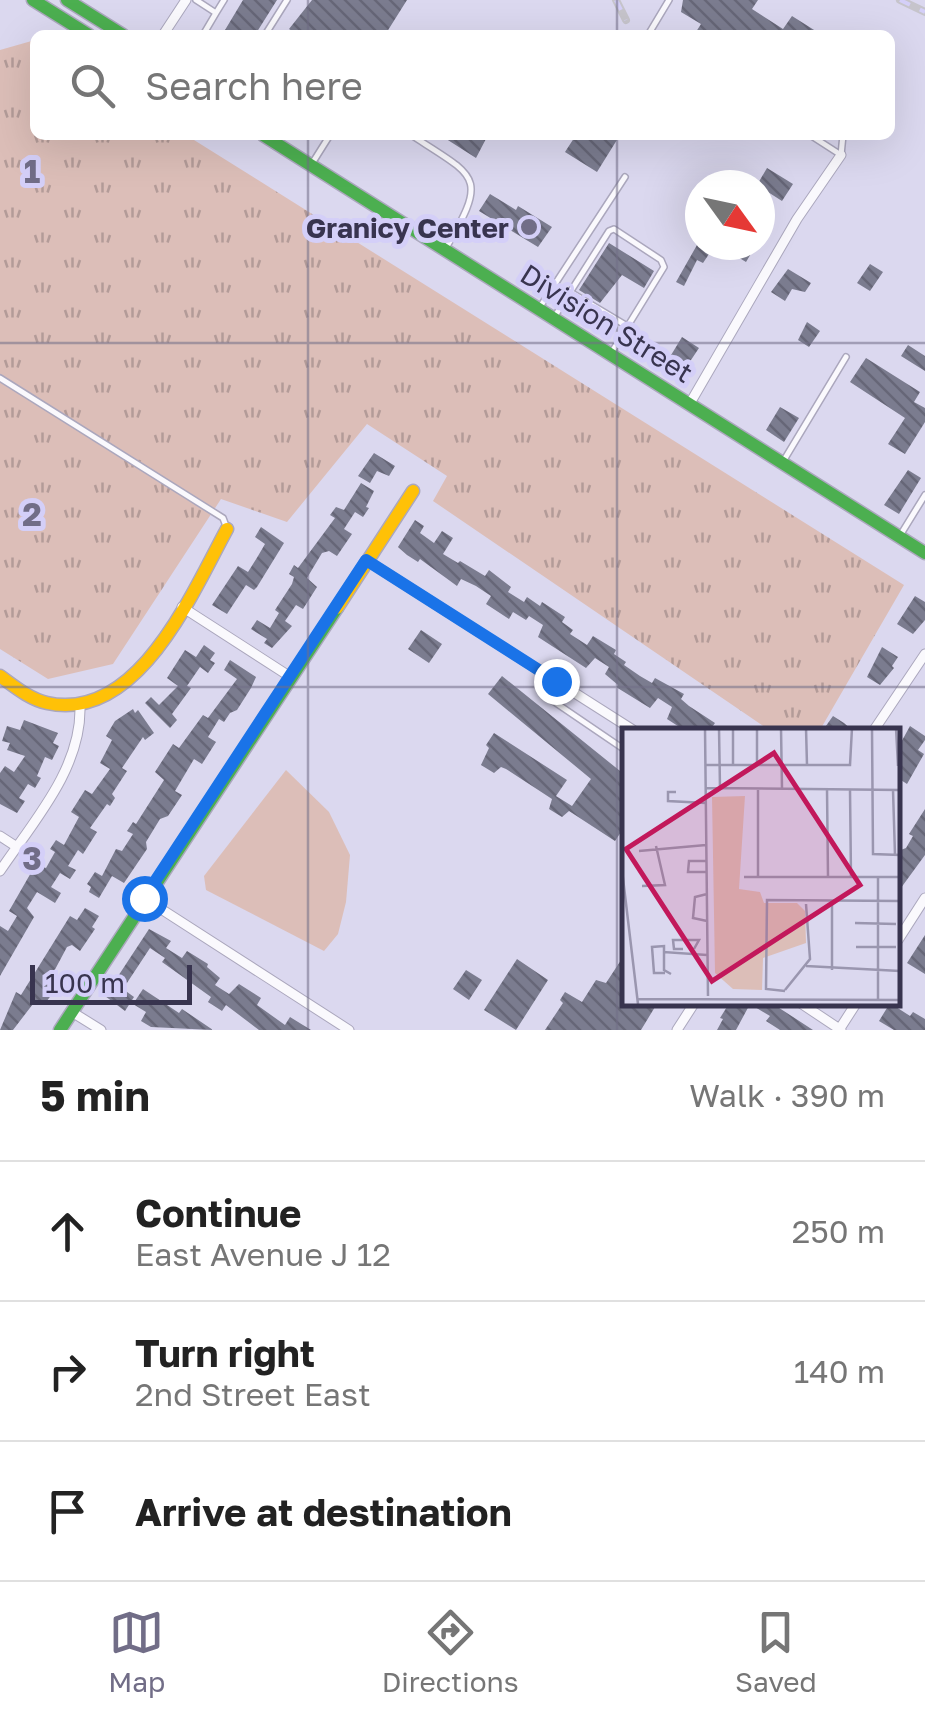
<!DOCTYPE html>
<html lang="en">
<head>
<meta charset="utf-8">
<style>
  :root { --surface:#fff; --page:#f6f6f6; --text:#222; --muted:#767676; --line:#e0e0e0; --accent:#716d87 }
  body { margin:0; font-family:"Golos Text",sans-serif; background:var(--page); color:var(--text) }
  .compass { position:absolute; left:685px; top:170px; width:90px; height:90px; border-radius:50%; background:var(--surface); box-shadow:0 10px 40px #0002; rotate:123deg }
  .scale { position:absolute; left:30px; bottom:25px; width:162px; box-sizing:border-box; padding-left:10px; border:5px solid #38344f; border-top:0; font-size:28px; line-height:35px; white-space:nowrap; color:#38344f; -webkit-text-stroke:8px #d4cff8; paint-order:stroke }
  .stop { position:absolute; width:30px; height:30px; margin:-22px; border:8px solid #1a73e8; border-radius:50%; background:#fff }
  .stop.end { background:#1a73e8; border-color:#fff; box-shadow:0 2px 10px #0008 }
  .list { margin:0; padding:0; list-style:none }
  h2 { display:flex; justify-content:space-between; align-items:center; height:130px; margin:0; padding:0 40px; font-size:42px }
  h2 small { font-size:32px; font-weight:400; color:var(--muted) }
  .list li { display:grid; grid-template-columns:65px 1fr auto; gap:30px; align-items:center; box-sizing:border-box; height:140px; padding:0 40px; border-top:2px solid var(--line) }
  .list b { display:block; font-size:38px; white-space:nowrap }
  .list p { margin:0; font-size:32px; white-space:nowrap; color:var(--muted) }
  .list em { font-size:32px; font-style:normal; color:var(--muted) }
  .icon { flex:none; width:55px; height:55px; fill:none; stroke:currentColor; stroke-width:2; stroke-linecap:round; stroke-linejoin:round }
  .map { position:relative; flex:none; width:925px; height:1030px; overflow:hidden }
  .search { position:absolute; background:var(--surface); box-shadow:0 10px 40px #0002; left:30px; right:30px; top:30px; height:110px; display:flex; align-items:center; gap:25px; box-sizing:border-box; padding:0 35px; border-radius:15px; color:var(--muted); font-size:38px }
  .sheet { height:550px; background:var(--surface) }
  nav { display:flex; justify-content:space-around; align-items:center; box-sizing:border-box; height:140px; border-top:2px solid var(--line); background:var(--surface); font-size:28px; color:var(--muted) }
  nav a { display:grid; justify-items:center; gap:5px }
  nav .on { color:var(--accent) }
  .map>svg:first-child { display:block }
</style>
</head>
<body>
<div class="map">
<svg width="925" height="1030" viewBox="0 0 925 1030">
  <defs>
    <pattern id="grass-tufts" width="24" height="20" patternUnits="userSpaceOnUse" patternTransform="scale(2.5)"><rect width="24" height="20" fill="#dcbeb8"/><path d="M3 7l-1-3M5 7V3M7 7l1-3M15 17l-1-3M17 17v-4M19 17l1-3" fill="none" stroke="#b39b98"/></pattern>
    <pattern id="building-back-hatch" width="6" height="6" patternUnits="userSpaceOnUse" patternTransform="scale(2.5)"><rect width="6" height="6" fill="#7b7c8f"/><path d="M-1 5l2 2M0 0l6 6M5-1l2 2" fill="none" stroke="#667"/></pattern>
  </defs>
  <rect width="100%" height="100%" fill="#dbd8ef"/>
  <!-- grass -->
  <path fill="url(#grass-tufts)" d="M35 40V135H186L904 585 820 730H769L433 501 447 476 367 424 287 522 221 499 113 664 48 679 0 649V50Z"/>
  <!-- pitch -->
  <path fill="#dcbeb8" d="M286 770 329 812 350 855 346 902 338 934 324 951 206 890 204 876Z"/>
  <!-- building -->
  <path fill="url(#building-back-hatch)" d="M243 0H277L255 35H222Z
    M312 0H407L385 35H298L289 29Z
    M683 0H758L752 9 783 29 792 16 822 35H694L701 24 681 12Z
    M440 135H488L476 158Z
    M576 135H620L597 172 565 152Z
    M767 168 793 184 782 201 757 185Z
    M490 194 516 210 518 206 552 227 538 247 479 211Z
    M609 243 654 271 644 288 622 275 600 303 579 290Z
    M697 245H715L703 263 697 260 684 286 676 282Z
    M718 245H742L752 252 746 262Z
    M870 264 883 272 870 291 857 283Z
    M788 269 811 283 805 292 792 289 785 301 771 292Z
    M807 322 820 331 809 347 798 340Z
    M682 337 699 348 681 375 665 365Z
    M908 345 925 356V371L901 356Z
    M866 358 920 392 914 402 925 408V422L905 454 888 444 905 418 850 382Z
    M780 407 799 418 784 442 766 430Z
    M374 453 395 466 389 476 377 471 370 483 358 476Z
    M908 470 921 478 899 514 884 505Z
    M361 483 374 491 366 507 369 508 363 517 355 512 344 529 352 534 337 556 329 551 322 553 307 578 317 587 303 609 296 605 285 621 292 626 272 648 264 643 267 639 251 629 257 620 270 628 279 613 275 610 292 584 294 577 289 574 294 565 298 568 335 518 330 515 336 507 344 510Z
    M415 520 424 526 420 533 434 543 442 531 453 538 443 554 458 563 460 561 485 576 489 570 511 587 508 592 524 602 527 597 540 606 542 602 565 617 562 622 573 630 570 634 587 645 593 636 616 650 614 654 626 662 624 665 640 676 652 683 655 678 684 694 681 699 689 706 715 723 710 730 694 726 691 730H684L667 719 672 707 658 698 650 708 616 687 618 685 605 674 609 667 595 658 586 668 538 637 543 625 529 616 526 620 513 612 509 619 486 604 491 596 476 586 461 579 457 586 420 559 418 562 407 555 398 547Z
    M261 527 284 543 257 587 254 590 246 585 227 614 212 605 238 566 248 572 258 556 265 544 255 537Z
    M915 596 925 602V620L913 634 897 624Z
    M421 630 442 644 429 663 408 649Z
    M204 645 215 653 210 660 215 663 208 673 200 667 187 686 191 688 172 714 177 720 170 728 145 703 151 697 159 705 178 686 167 678 185 650 196 657Z
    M882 647 898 657 892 666 894 668 880 685 867 677Z
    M230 660 256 677 251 688 237 710 230 713 224 722 219 719 208 737 216 742 202 764 194 759 175 791 182 795 168 816 160 819 146 842 147 849 124 883 112 876 99 898 89 892 91 887 87 884 95 872 102 876 116 849 122 851 133 834 127 831 133 822 136 824 164 780 155 772 173 744 179 748 203 715 208 718 237 679 224 670Z
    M502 676 625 775V826L615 841 569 811 562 817 549 809 552 799 506 769 501 767 494 773 481 765 489 748 486 745 494 733 567 780 556 796 572 806 591 779 488 694Z
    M133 709 135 713 138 710 154 733 145 740 143 737 122 768 127 771 112 794 115 798 110 806 107 804 90 828 97 832 83 854 78 850 68 866 76 870 70 879 60 873 51 887 61 893 55 903 37 892 27 908 34 917 0 976V926L8 931 17 916 9 911 36 864 46 868 55 852 50 849 56 840 64 845 79 817 71 812 85 790 92 794 110 769 100 763 112 740 106 736 115 721Z
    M833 716 844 723 852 730H823Z
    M24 720 58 733 53 743 59 746 52 760 45 757 37 776 41 778 35 788 28 784 19 798 25 801 17 813 0 804V773L5 766 14 772 25 756 7 750 10 743 2 741 7 726 20 730Z
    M910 726 925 736V740L918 750 924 754 907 784 898 778V762L902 754 899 746Z
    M925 809V855L898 892V851L906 848 913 836 909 834Z
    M85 908 99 916 92 927 95 929 80 951 72 945 67 947 51 977 60 983 44 1005 36 1000 13 1030H0L16 992 21 995 70 916 77 920Z
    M149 929 171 941 166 948 182 958 187 951 208 964 207 967 220 978 215 985 229 994 239 984 261 998 257 1005 285 1025 290 1017 311 1030H259L226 1005 222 1011 208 1002 211 997 162 962 165 958 150 948 123 989 134 997 125 1011 105 996Z
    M925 935V974L907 963Z
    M625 954V1002H658L641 1030H545L563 1003 560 1000 565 992 582 1002 596 980 606 983Z
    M517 959 548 980 516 1030 484 1010Z
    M466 970 482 980 469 1000 453 989Z
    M143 989 179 1013 182 1009 213 1030 151 1027 141 1021 146 1012 133 1004Z
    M730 1002H770L813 1030H780L766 1021 770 1016 750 1004 736 1030H717L723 1019 720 1018Z
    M890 1003 910 1016 913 1012 925 1019V1030H894L879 1021Z"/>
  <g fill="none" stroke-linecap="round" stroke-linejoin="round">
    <!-- lane casing -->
    <g stroke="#aba7bd" stroke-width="8">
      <path id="lane" d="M196 0 216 13 224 0
        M203 35 216 13
        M265 35 287 0
        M648 35 669 0
        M411 135C478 178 488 176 446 248
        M810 135 841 155 843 135
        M313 162 330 135
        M570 292 627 326
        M540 307 625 177
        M555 316 609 231 614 229 661 260 664 267 610 355
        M0 378 223 518 226 526
        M784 460 846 357
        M901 534 925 495
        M556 681 551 692 553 701 625 750"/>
    </g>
    <!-- street casing -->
    <g stroke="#aba7bd" stroke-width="11">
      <path id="street" d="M163 35 186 0
        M689 405 797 219 841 155
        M366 560 633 730
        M182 607 289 676
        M874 730 925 654
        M0 836 17 847
        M0 871C33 822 81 769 80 708
        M144 898 349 1030
        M898 940 925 898
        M799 1002 841 1030
        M72 1012 101 1030
        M677 1030 695 1002
        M839 1030 857 1002"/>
    </g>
    <!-- fast casing -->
    <g stroke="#aba7bd" stroke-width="15">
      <path id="fast" d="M33 0 89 35
        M67 0 123 35
        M263 135 925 553
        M60 1030 337 608"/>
    </g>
    <!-- slow casing -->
    <g stroke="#aba7bd" stroke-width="15">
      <path id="slow" d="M337 608 413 491
        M0 676C14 686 29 699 47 703 138 723 192 593 227 529"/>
    </g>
    <!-- lane -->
    <use href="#lane" stroke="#faf9fd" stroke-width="5"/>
    <!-- street -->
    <use href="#street" stroke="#faf9fd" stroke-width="9"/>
    <!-- fast -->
    <use href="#fast" stroke="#4caf50" stroke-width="12"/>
    <!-- slow -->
    <use href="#slow" stroke="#ffc107" stroke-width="12"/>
    <!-- rail casing -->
    <g stroke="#c6c4cb" stroke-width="8">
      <path id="rail" d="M616 0 626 20
        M900 0 925 12"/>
    </g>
    <!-- rail -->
    <use href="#rail" stroke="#d4cff8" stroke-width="4" stroke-dasharray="11" stroke-linecap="butt"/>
  </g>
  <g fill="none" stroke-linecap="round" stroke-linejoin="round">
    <!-- route -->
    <path stroke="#1a73e8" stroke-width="12" d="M144 898 366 560 556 681"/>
  </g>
  <!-- grid -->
  <path fill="none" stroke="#716d87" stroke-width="2.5" stroke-opacity="0.55" d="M308 0V35M617 0V35M308 135V1030M617 135V1030M0 343H925M0 687H925"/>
  <!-- markers -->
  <circle fill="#716d87" stroke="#d4cff8" stroke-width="4" cx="529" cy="227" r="10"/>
  <g text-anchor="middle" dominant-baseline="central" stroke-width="10" stroke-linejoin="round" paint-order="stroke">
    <!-- poi labels -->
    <g font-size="28" font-weight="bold" fill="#38344f" stroke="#d4cff8" text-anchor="end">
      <text x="509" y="227">Granicy Center</text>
    </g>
    <!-- street labels -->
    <g font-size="28" fill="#38344f" stroke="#d4cff8">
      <text transform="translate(607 323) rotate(32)">Division Street</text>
    </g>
  </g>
  <!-- overview -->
  <g transform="translate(622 728)">
    <rect width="278" height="278" fill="#dbd8ef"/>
    <path d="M123 68 117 161 138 164 142 175H175L183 183 184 215 141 230 140 262 111 261 93 245 90 69Z" fill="#dcbeb8"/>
    <path fill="none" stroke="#9a96af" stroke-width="2.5" d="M83 0 86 268M97 0 98 60M111 0V37M135 0V37M159 0 160 60M184 0 185 37M250 0 251 126 278 127M274 0 276 38M83 37H228L230 0M83 60 278 62M205 61 206 149M136 62V149M228 62 229 149M271 62 273 127M54 64H46V73L84 75M17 123 84 117M84 133H67L66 144H85M0 142 16 276M122 149H278M256 150V272M20 158 43 157 34 118M85 166 73 169 71 190 85 193M210 172V242M233 195 274 196M234 219H274M61 221H52L51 212H77L72 221M42 224V218L30 219 32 245H43M184 238 278 243M49 246 42 242V224L85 227M163 262 188 231 184 176M163 263 144 261 145 172 278 173M16 271 278 272"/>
    <path fill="#c2185b" fill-opacity="0.15" stroke="#c2185b" stroke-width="5" d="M152 25 238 157 90 253 4 121Z"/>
    <rect width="278" height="278" fill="none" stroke="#38344f" stroke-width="5"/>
  </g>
  <g font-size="32" text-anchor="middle" font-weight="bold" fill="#716d87" stroke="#d4cff8" stroke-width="10" stroke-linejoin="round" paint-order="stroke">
    <text x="32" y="183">1</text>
    <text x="32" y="526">2</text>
    <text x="32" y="870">3</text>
  </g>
</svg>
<svg class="compass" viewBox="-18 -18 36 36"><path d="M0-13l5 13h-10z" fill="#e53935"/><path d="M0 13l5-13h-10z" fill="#767676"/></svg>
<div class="scale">100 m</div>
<div class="stop" style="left:144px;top:898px"></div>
<div class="stop end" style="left:556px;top:681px"></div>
<div class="search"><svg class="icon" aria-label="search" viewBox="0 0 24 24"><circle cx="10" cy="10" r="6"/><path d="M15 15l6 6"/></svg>Search here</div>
</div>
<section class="sheet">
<h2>5 min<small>Walk · 390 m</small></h2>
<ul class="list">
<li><svg class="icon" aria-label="ahead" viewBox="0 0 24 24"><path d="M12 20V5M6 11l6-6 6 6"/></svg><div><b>Continue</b><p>East Avenue J 12</p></div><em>250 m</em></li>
<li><svg class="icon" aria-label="right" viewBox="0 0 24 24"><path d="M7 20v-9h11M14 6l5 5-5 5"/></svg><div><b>Turn right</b><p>2nd Street East</p></div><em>140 m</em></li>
<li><svg class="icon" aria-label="arrive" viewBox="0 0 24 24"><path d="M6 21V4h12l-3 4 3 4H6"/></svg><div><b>Arrive at destination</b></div></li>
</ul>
</section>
<nav>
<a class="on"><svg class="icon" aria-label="map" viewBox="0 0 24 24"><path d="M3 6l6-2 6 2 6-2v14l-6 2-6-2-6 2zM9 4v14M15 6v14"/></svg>Map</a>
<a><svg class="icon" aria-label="directions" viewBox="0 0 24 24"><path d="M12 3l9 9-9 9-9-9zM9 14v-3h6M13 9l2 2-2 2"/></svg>Directions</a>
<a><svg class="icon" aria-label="saved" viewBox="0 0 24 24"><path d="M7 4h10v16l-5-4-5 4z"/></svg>Saved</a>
</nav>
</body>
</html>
